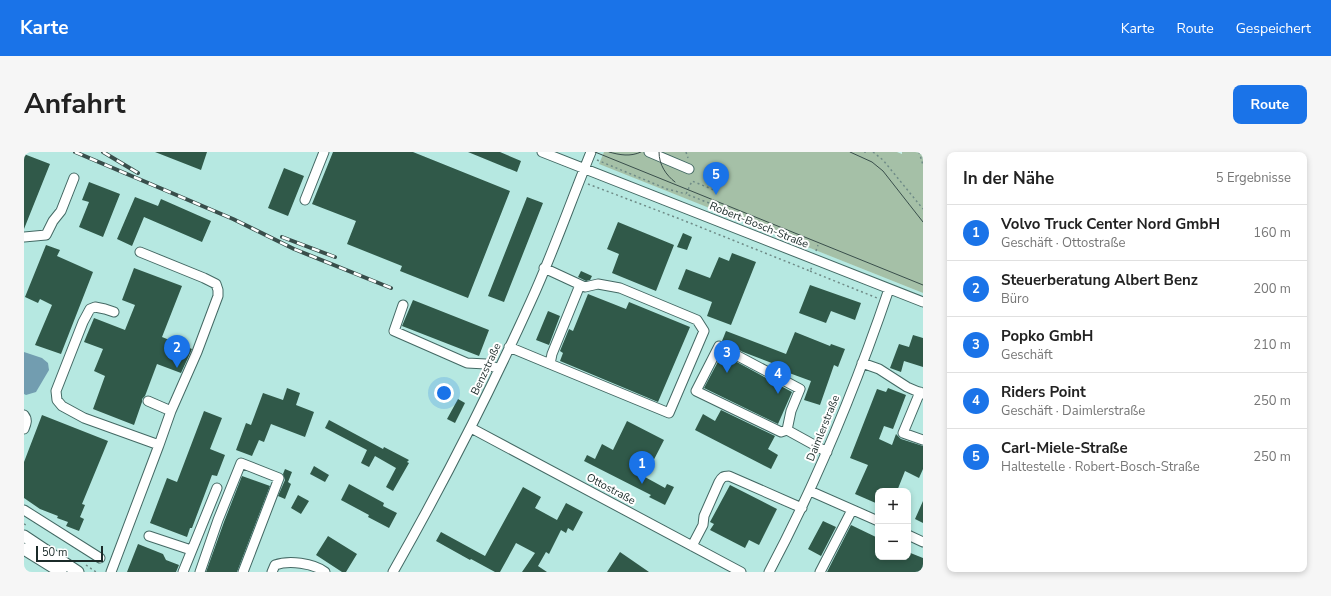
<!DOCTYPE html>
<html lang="de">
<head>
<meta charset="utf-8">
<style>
  :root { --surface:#fff; --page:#f6f6f6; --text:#222; --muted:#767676; --line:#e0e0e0; --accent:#1a73e8 }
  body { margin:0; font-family:"Nunito Sans",sans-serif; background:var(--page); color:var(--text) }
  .controls { position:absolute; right:12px; bottom:12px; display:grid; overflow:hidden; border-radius:8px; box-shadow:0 2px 6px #0003 }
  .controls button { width:36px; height:36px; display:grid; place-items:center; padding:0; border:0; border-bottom:1px solid var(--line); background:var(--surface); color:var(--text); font:20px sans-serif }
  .scale { position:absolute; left:12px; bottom:10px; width:67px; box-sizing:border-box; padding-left:4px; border:2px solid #1b2b29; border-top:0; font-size:11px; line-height:14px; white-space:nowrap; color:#1b2b29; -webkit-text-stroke:3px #fff; paint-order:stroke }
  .you { position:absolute; left:420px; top:241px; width:14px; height:14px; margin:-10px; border:3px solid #fff; border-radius:50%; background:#1a73e8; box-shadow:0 0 0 6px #1a73e833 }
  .badge { display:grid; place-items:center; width:26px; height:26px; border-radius:50%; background:var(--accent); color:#fff; font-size:13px; font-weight:700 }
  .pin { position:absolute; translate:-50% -33px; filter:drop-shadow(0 1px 2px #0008) }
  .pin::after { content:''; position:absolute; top:21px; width:14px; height:12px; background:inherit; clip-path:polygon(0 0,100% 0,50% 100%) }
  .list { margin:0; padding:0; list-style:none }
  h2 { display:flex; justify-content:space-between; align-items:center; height:52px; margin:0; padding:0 16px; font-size:17px }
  h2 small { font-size:13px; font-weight:400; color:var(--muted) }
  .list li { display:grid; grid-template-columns:26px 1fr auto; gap:12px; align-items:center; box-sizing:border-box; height:56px; padding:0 16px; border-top:1px solid var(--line) }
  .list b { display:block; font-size:15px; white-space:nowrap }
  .list p { margin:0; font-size:13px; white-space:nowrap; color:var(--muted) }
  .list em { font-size:13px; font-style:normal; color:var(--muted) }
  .map { position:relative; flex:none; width:899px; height:420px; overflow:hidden; border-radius:8px }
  header { display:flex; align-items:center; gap:24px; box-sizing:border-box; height:56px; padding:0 20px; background:var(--accent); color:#fff }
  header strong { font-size:19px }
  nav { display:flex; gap:22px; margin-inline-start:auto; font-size:14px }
  .intro { display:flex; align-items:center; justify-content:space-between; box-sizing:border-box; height:96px; padding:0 24px }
  h1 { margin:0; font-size:28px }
  .button { padding:10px 18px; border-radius:8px; background:var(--accent); color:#fff; font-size:14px; font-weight:700 }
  main { display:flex; gap:24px; padding:0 24px }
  aside { flex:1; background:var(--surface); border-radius:8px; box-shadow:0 2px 6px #0003 }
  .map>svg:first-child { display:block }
</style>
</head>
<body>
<header>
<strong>Karte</strong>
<nav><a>Karte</a><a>Route</a><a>Gespeichert</a></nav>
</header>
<div class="intro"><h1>Anfahrt</h1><a class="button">Route</a></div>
<main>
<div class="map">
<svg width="899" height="420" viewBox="0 0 899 420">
  <rect width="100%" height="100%" fill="#cbf4ee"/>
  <!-- built -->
  <path fill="#b6e8e1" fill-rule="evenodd" d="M0 0H580L576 12 899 141V420H0ZM854 339H884V405H854Z"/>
  <!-- green -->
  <path fill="#a5c0a7" d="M580 0H873L878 2V0H899V141L575 12Z"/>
  <!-- water -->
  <path fill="#729db0" d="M0 200 18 206 24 211 25 218 12 240 2 243 0 242Z"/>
  <!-- building -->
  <path fill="#305949" d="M131 0H183L177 18Z
    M309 0H389L486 39 444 146 376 119 378 114 323 92 332 69 288 52Z
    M444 0H476L497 9 493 20Z
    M0 2 26 12 0 77Z
    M260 16 280 24 264 64 244 56Z
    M65 30 96 42 79 85 55 75 65 50 58 48Z
    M111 45 134 54 137 47 187 69 178 90 120 65 108 94 93 87Z
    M503 45 519 51 480 150 464 144Z
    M594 70 650 93 632 139 588 121 595 102 583 97Z
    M659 81 668 85 663 98 653 95Z
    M22 93 36 98 33 104 69 120 37 202 11 193 28 153 16 147 14 151 1 145Z
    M708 101 732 110 707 173 683 164 688 150 654 137 662 117 686 126 695 105 705 109Z
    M110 116 158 134 138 185 168 197 157 221 133 212 121 244 118 247V250L110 273 69 257 81 224 70 219 79 197 60 190 70 166 101 178 111 153 98 148Z
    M557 119 568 124 566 128 562 129 554 125Z
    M786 133 837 151 831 168 807 159 802 171 775 161Z
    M564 142 602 157 605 150 666 175 634 250 536 209 539 201 536 199 545 177 549 179Z
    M389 148 465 178 455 204 378 174Z
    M524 159 536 164 525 193 512 188Z
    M702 179 762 202 771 180 806 194 807 192 821 197 814 215 810 213 796 253 780 248 787 229 757 218 758 215 719 200 698 189Z
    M889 183 899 186V215L880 209 877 220 866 216 875 192 885 195Z
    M698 202 768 240 754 272 680 236Z
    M263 236 276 241 272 253 290 260 281 285 247 272 240 290 235 288 228 304 212 298 222 271 227 273 239 241 259 248Z
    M864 236 882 243 869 277 860 274 855 287 868 293 872 282 877 287 899 294V317L895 326 881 319 873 339H854V352L831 342 844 313 826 306 853 237 862 240Z
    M434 247 441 251 431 271 423 267Z
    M697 258 751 284 744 297 754 303 747 317 671 278 679 262 691 269Z
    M180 259 198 266 186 297 201 303 193 324 188 323 168 376H166L163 385 126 371 143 326 153 330Z
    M18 263 84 289 58 352 61 353 56 365 60 367 55 379 42 374 44 370 33 366 34 364 16 357 0 346V310Z
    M305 268 359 297 360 295 385 308 383 310 385 311 369 339 362 335 372 316 351 304 345 315 337 311 343 298 301 276Z
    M603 269 640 288 621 325 641 336 643 332 650 335 641 353 625 345 627 343 560 309 563 303 571 307 578 292 589 298Z
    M290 314 305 323 301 330 286 322Z
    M261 317 268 320 264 330 267 332 261 347 254 344 261 328 259 322Z
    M218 324 246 334 213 420H182L200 370Z
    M325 332 360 351 359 354 373 361 365 376 344 365 345 363 317 348Z
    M706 333 753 357 735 393 725 388 721 396 686 378 690 372 686 370Z
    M499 335 517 345 511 356 533 368 542 351 559 360 549 379 544 376 542 381 537 378 525 402 522 400 514 414 523 420H498L511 401 492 391 476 420H471L447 407 446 408 412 389 417 380 461 404Z
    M274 343 285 349 277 362 267 356Z
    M899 349V371L891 367Z
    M799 369 812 375 797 404 784 397Z
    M827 373 854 386V405H884V400L899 406V420H803Z
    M304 384 333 402 322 420H318L292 403Z
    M114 392 139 402 142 408 155 413 152 420H103Z
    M596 400 625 420H583Z"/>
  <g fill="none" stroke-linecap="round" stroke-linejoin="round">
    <!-- minor casing -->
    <g stroke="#446964" stroke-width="11">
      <path id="minor" d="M518 0 899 150
        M625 0 665 17
        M281 48 300 0
        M0 85 22 83 29 69 37 59 50 26
        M116 100 180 126 192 132 194 138V144L173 200 147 259
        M520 116 561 135 574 132 596 136 673 168 680 179 645 261 526 212 528 202 556 133
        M379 153 370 179 443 211 462 212 475 217
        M695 194 776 237 767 259 763 278 757 280 672 239Z
        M485 195 526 212
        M838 211 855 217 883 235 899 242
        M896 240 879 281 899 288
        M124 249 147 259 135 293
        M0 263C4 268 2 272 0 277
        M447 276 717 420
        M763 278 803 300
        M786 339 854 369
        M0 358 76 406
        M884 383 899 390
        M125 384 167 398
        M668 394 679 373 680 364 695 330C698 325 699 324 705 324L778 356
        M87 420 135 293 60 266 38 254 33 248 32 239 59 170 66 157 71 155 81 157 90 160
        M159 420 193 336
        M176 420 194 368 217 311 255 326 219 420
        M248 420 251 413C265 408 289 411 301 420
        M369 420C419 332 465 242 507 149 529 101 547 49 567 0
        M745 420C793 330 832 234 865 137
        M796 420 828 358"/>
    </g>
    <!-- major casing -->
    <g stroke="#446964" stroke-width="13">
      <path id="major" d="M0 384 54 420
        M0 397 37 420"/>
    </g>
    <!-- path -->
    <path stroke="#6f8b87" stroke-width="1.5" stroke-dasharray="2 3" stroke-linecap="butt" d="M662 0 664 6
      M840 0H845
      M849 0 859 8 899 57
      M895 0 899 13
      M573 8 643 37 662 42
      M564 32 656 67 786 119 788 115
      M685 51 662 42 668 29 690 38
      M792 99 794 93
      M786 119 853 146
      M0 372 4 374
      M62 413 72 420"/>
    <!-- minor -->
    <use href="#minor" stroke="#fff" stroke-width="9"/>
    <!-- major -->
    <use href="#major" stroke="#fff" stroke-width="11"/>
    <!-- tram -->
    <path stroke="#394e4b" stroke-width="1" d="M571 0 899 133
      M585 0C596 3 606 5 617 0
      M635 0C635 13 642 23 651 30
      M826 0 848 10 859 19 899 70"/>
    <!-- rail casing -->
    <g stroke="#394e4b" stroke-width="4">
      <path id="rail" d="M51 0 209 67 270 97 367 136
        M79 0 114 21
        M258 85 311 105"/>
    </g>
    <!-- rail -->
    <use href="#rail" stroke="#fff" stroke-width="2.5" stroke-dasharray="8" stroke-linecap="butt"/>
  </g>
  <g text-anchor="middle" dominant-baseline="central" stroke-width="4" stroke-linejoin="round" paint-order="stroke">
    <!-- street labels -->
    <g font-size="11" fill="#1b2b29" stroke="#fff">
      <text transform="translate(735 73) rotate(22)">Robert-Bosch-Straße</text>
      <text transform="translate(462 217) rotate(-65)">Benzstraße</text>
      <text transform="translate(799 276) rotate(-68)">Daimlerstraße</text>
      <text transform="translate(587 337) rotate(28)">Ottostraße</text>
    </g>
  </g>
</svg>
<div class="controls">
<button>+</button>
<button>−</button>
</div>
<div class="scale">50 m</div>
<div class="you"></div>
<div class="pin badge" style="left:618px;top:332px">1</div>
<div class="pin badge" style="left:153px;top:216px">2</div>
<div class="pin badge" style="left:703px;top:221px">3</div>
<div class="pin badge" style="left:754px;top:242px">4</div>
<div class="pin badge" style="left:692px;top:43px">5</div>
</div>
<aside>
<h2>In der Nähe<small>5 Ergebnisse</small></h2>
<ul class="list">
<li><span class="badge">1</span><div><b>Volvo Truck Center Nord GmbH</b><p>Geschäft · Ottostraße</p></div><em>160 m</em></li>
<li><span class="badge">2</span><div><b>Steuerberatung Albert Benz</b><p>Büro</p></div><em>200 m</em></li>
<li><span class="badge">3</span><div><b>Popko GmbH</b><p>Geschäft</p></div><em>210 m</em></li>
<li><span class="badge">4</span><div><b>Riders Point</b><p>Geschäft · Daimlerstraße</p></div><em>250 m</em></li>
<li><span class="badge">5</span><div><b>Carl-Miele-Straße</b><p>Haltestelle · Robert-Bosch-Straße</p></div><em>250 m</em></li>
</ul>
</aside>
</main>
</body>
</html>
